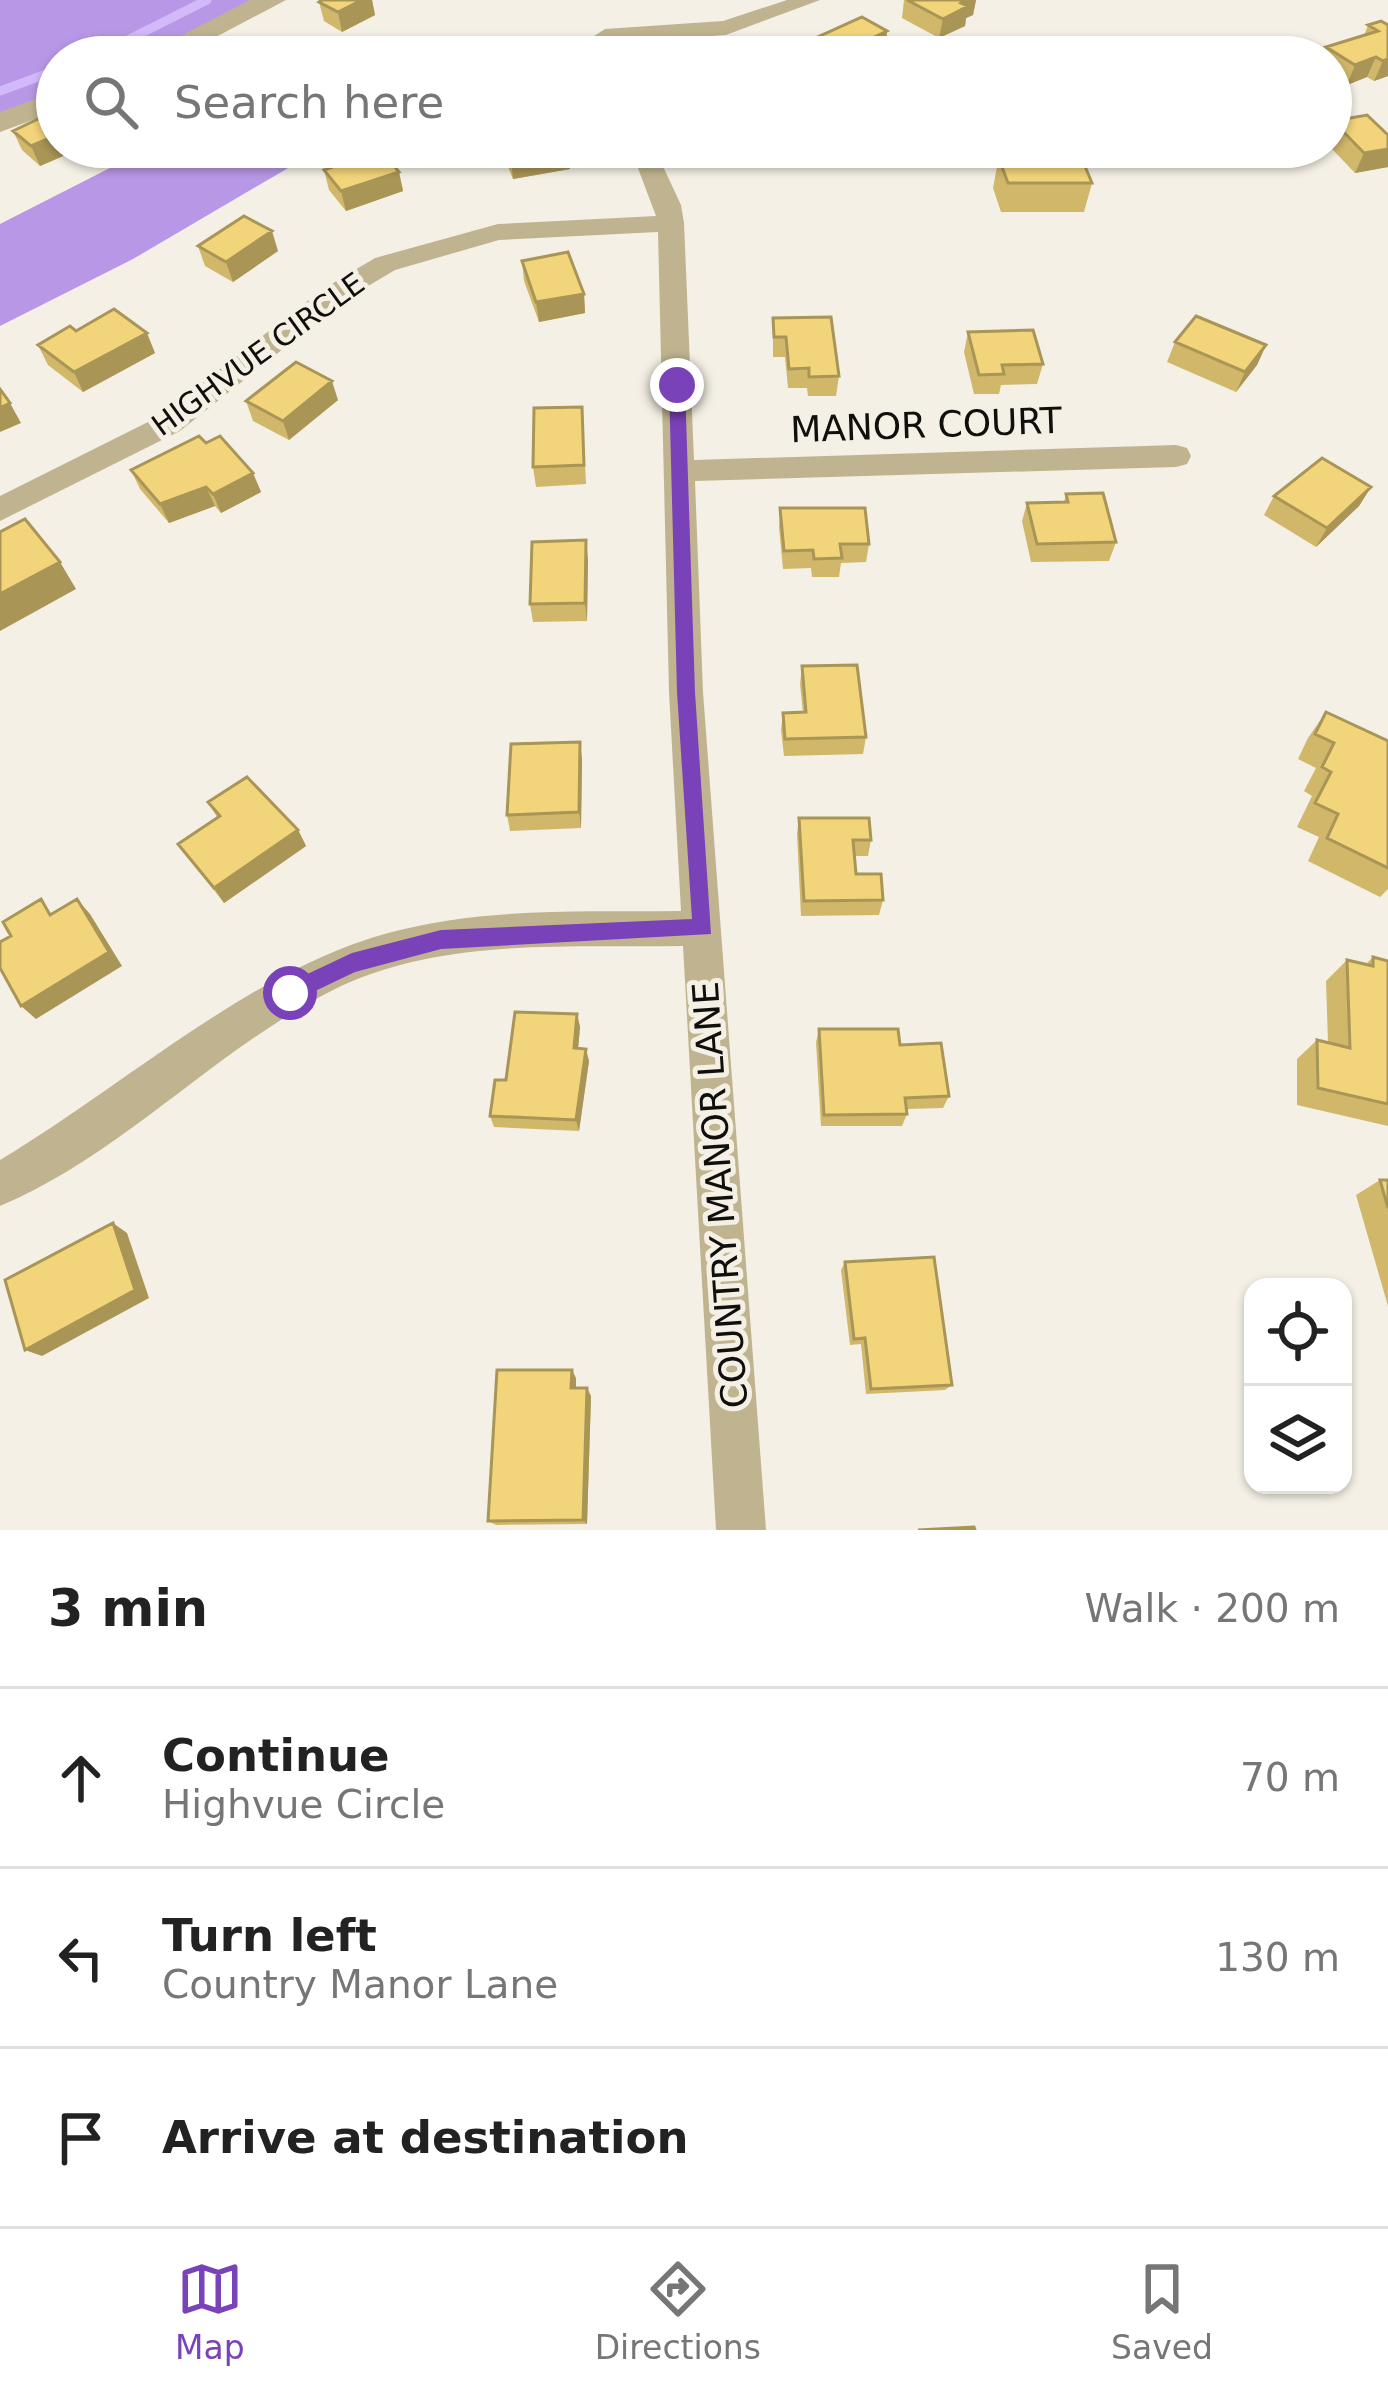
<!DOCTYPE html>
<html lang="en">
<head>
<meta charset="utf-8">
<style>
  :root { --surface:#fff; --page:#f6f6f6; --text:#222; --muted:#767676; --line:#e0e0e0; --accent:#7a42b8 }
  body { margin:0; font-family:"DejaVu Sans",sans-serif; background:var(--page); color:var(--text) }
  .controls { position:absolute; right:36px; bottom:36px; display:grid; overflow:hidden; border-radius:24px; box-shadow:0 3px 9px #0004 }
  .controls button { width:108px; height:108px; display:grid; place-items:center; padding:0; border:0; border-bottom:3px solid var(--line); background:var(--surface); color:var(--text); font:60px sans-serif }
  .stop { position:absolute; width:36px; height:36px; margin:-27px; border:9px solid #7a42b8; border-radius:50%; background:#fff }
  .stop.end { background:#7a42b8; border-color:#fff; box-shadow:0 3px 12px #0008 }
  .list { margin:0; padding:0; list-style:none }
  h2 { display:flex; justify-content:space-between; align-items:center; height:156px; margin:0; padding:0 48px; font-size:51px }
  h2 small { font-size:39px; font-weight:400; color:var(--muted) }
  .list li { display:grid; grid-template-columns:78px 1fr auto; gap:36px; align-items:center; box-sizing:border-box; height:180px; padding:0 48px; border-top:3px solid var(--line) }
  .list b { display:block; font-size:45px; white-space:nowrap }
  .list p { margin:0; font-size:39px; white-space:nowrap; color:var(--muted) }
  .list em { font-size:39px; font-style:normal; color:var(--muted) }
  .icon { flex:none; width:66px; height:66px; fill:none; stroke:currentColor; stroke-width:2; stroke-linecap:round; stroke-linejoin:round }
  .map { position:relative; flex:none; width:1388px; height:1530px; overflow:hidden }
  .search { position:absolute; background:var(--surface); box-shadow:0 3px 9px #0004; left:36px; right:36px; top:36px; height:132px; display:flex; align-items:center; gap:30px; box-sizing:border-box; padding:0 42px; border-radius:66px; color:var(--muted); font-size:45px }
  .sheet { height:696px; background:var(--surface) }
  nav { display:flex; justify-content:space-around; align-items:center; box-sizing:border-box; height:168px; border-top:3px solid var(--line); background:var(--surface); font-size:33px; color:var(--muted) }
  nav a { display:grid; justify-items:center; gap:6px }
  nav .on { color:var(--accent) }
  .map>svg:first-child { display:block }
</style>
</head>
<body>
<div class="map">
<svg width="1388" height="1530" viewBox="0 0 1388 1530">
  <rect width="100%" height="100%" fill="#f4f0e5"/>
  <!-- forest -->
  <path fill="#b898e6" d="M0 0H272L155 57H57V100L0 123Z
    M151 147H324L133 259 0 326V224Z"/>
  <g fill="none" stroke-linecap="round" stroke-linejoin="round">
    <!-- stream -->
    <path stroke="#d2b9f9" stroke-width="9" d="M94 57 207 0
      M0 91 57 70"/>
    <!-- minor -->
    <path fill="#c0b490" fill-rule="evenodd" d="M787 0H820L726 35 605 43 594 36 605 29 723 21Z
      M630 147H654L681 205 684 223 694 460 1176 445 1187 448 1191 456 1187 464 1176 467 695 481 703 692 766 1530H716L683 946C570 948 445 937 339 987 218 1046 124 1154 0 1206V1160C121 1088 253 969 388 933 484 907 583 912 681 911L669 692 658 232 499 240 395 270 343 301 180 431 0 521V496L158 417 323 289 375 258 498 224 656 216Z"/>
    <!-- tertiary -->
    <path fill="#c0b490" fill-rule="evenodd" d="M250 0H286L178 57H140Z
      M57 91V111L0 132V112Z"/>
  </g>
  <!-- wall -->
  <path fill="#d0b76a" d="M322 0H372L375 15 342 32 324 21 319 2Z
    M904 0H976L973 15 966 18 965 26 939 38 902 18Z
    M1368 25H1388V76L1374 81 1367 77 1347 85 1331 75V57H1321L1326 47 1364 36Z
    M887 31 885 51 873 57H808L809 41Z
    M1333 121 1388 135V167L1355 173 1330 147Z
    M13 131 57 147H84L40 166 22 150Z
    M500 147H567L570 169 513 179Z
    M978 147H1047L1055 165 1092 183 1084 212H1001L993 188 997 167 977 154Z
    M324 170 399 172 403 191 346 211 329 190Z
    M198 246 278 251 233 282 205 266Z
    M522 261 584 294 585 313 539 322 524 281Z
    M773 318 839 376 836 396H808L807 388H788L785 357H773Z
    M76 331 155 353 83 392 48 365 38 345Z
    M968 332 1043 364 1037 384 1001 385 999 394H974L964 352Z
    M1175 342 1266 345 1257 365 1236 392 1167 362Z
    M338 400 289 440 253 421 246 401Z
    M582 407 586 484 536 487 533 467Z
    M206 443 253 473 261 492 221 513 215 506 169 523 140 489 131 470Z
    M1371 487 1359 506 1316 547 1264 515 1274 496Z
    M1066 494 1116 542 1109 561 1031 562 1022 521 1027 503 1064 502Z
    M780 508 869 544 866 562 841 563 839 577H812L811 568 783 569 779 527Z
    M588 559 587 621 533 622 530 604Z
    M802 666 866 737 863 754 784 756 781 730 783 713H803L800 684Z
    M1326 712 1388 741V889L1380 897 1308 861 1319 837 1297 827 1312 796 1304 791 1316 768 1298 759 1308 738Z
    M582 759 581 828 510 831 507 815Z
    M208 802 298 830 306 846 224 903 178 844 217 817Z
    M799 818 871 840 868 856H855L856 874 883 900 879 915 801 916 797 834Z
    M1373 957 1388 961V1126L1297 1105V1059L1317 1040 1328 1043 1326 981 1347 960 1366 964Z
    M577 1014 580 1027 578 1048 589 1061 579 1131 494 1127 490 1116 506 1080Z
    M819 1029 900 1045 949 1096 943 1108 907 1109V1114L902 1126H821L816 1042Z
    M1380 1180H1388V1306L1356 1195Z
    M845 1262 952 1385 945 1390 866 1394 861 1344 850 1345 841 1270Z
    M576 1378V1388L591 1396 587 1524 496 1525 488 1521Z"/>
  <!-- shaded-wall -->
  <path fill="#a99556" d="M362 0H372L375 15 342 32 338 12Z
    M966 0H976L973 15 966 18 965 26 939 38 943 19Z
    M887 31 885 51 873 57H834Z
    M1376 57 1367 77 1347 85 1355 65Z
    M1388 59V76L1374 81 1383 61Z
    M57 135V147H84L40 166 31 146Z
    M568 149 570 169 513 179 511 159Z
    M1388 149V167L1355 173 1364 153Z
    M399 172 403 191 346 211 341 191Z
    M272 231 278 251 233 282 226 262Z
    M584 294 585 313 539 322 536 302Z
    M147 333 155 353 83 392 74 372Z
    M1266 345 1257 365 1236 392 1245 372Z
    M332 381 338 400 289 440 283 421Z
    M10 403 21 423 0 432V408Z
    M253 473 261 492 221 513 213 494Z
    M206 487 215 506 169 523 160 504Z
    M1371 487 1359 506 1316 547 1327 528Z
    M586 540 588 559 587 621 585 603Z
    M60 562 76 589 0 631V594Z
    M580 742 582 759 581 828 579 812Z
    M298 830 306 846 224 903 214 888Z
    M77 899 90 914 122 966 36 1019 21 1006Z
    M577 1014 580 1027 577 1061 574 1048Z
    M586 1049 589 1061 579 1131 576 1120Z
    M113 1223 127 1233 149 1298 42 1356 25 1350Z
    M572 1370 576 1378V1396L571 1388Z
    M587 1388 591 1396 587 1524 583 1520Z"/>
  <!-- building -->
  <path fill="#f2d57b" stroke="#a99556" stroke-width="3" d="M322 0H362L338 12 319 2Z
    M907 0H966L961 3 968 6 943 19Z
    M862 17 887 31 834 56 809 41Z
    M1381 21 1388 25V59L1383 61 1376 57 1355 65 1326 47 1378 31 1368 25Z
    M521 38V57H478L484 39Z
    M692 55 737 56V57H692Z
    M57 110V135L31 146 13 131Z
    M1367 115 1388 135V149L1364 153 1333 121Z
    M506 147H567L568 149 511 159Z
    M1008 147H1047L1055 165 1084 164 1092 183H1008L999 159 1012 158Z
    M381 150 399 172 341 191 324 170Z
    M244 216 272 231 226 262 198 246Z
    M568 252 584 294 536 302 522 261Z
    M114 309 147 333 74 372 38 345 70 326 76 331Z
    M1196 316 1266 345 1245 372 1175 342Z
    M831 317 839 376 809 377V368L789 369 786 337H774L773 318Z
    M1033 330 1043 364 1002 365 1004 374 979 375 968 332Z
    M296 362 332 381 283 421 246 401Z
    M0 389 10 403 0 408Z
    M582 407 584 465 533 467 534 408Z
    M199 436 206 443 220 436 253 473 213 494 206 487 160 504 131 470Z
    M1322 458 1371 487 1327 528 1274 496Z
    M1103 493 1116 542 1037 544 1027 503 1068 502 1066 494Z
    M780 508H865L869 544H840L842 558 814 559 813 550 784 551Z
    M25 519 60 562 0 594V532Z
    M586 540 585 603 530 604 532 542Z
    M857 665 866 737 785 739 783 713 806 712 802 666Z
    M1326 712 1388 741V868L1327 838 1338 814 1315 803 1331 772 1322 767 1334 743 1315 734Z
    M580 742 579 812 507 815 511 744Z
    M247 777 298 830 214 888 178 844 220 816 208 802Z
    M799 818H869L871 840H853L856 874H881L883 900 804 901Z
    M41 899 50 915 77 899 109 952 21 1006 0 968V942L11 936 3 922Z
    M1373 957 1388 961V1104L1318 1088 1317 1040 1350 1048 1347 960 1373 966Z
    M515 1012 577 1014 574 1048 586 1049 576 1120 490 1116 495 1080H506Z
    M819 1029H898L900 1045 941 1043 949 1096 905 1098 907 1114 824 1115Z
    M1380 1180H1388V1208Z
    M113 1223 135 1290 25 1350 5 1280Z
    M934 1257 952 1385 871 1389 865 1338 854 1339 845 1262Z
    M497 1370H572L571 1388H587L583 1520 488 1521Z
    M974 1527 975 1530H918Z"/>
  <!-- route -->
  <path fill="#7a42b8" d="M677 380 685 385 695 692 711 934 441 949 355 972 290 1003 282 1000V986L352 953 441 930 692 919 677 692 669 385Z"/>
  <g text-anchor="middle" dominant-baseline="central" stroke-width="10" stroke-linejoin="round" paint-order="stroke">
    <!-- far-street labels -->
    <g font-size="30" fill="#100f0b" stroke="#f4f0e5">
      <text transform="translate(258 354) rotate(-36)">HIGHVUE CIRCLE</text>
    </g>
    <!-- street labels -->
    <g font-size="36" fill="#100f0b" stroke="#f4f0e5">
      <text transform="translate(926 425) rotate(-2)">MANOR COURT</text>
      <text transform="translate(720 1195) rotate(-94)">COUNTRY MANOR LANE</text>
    </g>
  </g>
</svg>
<div class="controls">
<button><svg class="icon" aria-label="locate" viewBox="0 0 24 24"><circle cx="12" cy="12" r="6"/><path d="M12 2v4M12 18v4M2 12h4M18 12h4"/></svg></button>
<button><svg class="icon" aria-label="layers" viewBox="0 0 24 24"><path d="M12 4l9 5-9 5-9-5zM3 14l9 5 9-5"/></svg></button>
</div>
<div class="stop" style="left:290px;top:993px"></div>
<div class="stop end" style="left:677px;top:385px"></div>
<div class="search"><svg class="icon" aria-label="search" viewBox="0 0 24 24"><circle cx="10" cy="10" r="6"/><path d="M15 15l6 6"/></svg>Search here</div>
</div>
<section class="sheet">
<h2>3 min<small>Walk · 200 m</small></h2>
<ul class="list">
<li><svg class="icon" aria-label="ahead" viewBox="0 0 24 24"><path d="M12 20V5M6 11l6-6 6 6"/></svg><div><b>Continue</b><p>Highvue Circle</p></div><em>70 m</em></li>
<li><svg class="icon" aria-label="left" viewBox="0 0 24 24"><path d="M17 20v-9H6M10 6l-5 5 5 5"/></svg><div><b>Turn left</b><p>Country Manor Lane</p></div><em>130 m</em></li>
<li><svg class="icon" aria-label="arrive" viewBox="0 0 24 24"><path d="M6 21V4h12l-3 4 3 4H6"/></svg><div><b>Arrive at destination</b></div></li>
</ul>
</section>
<nav>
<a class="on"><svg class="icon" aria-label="map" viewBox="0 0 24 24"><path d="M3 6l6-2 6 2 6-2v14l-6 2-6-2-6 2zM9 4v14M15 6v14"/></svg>Map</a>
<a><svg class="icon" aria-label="directions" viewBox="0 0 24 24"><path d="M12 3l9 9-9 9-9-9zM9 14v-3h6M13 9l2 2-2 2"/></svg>Directions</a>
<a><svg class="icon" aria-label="saved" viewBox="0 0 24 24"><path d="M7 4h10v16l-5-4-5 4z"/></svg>Saved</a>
</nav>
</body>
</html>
